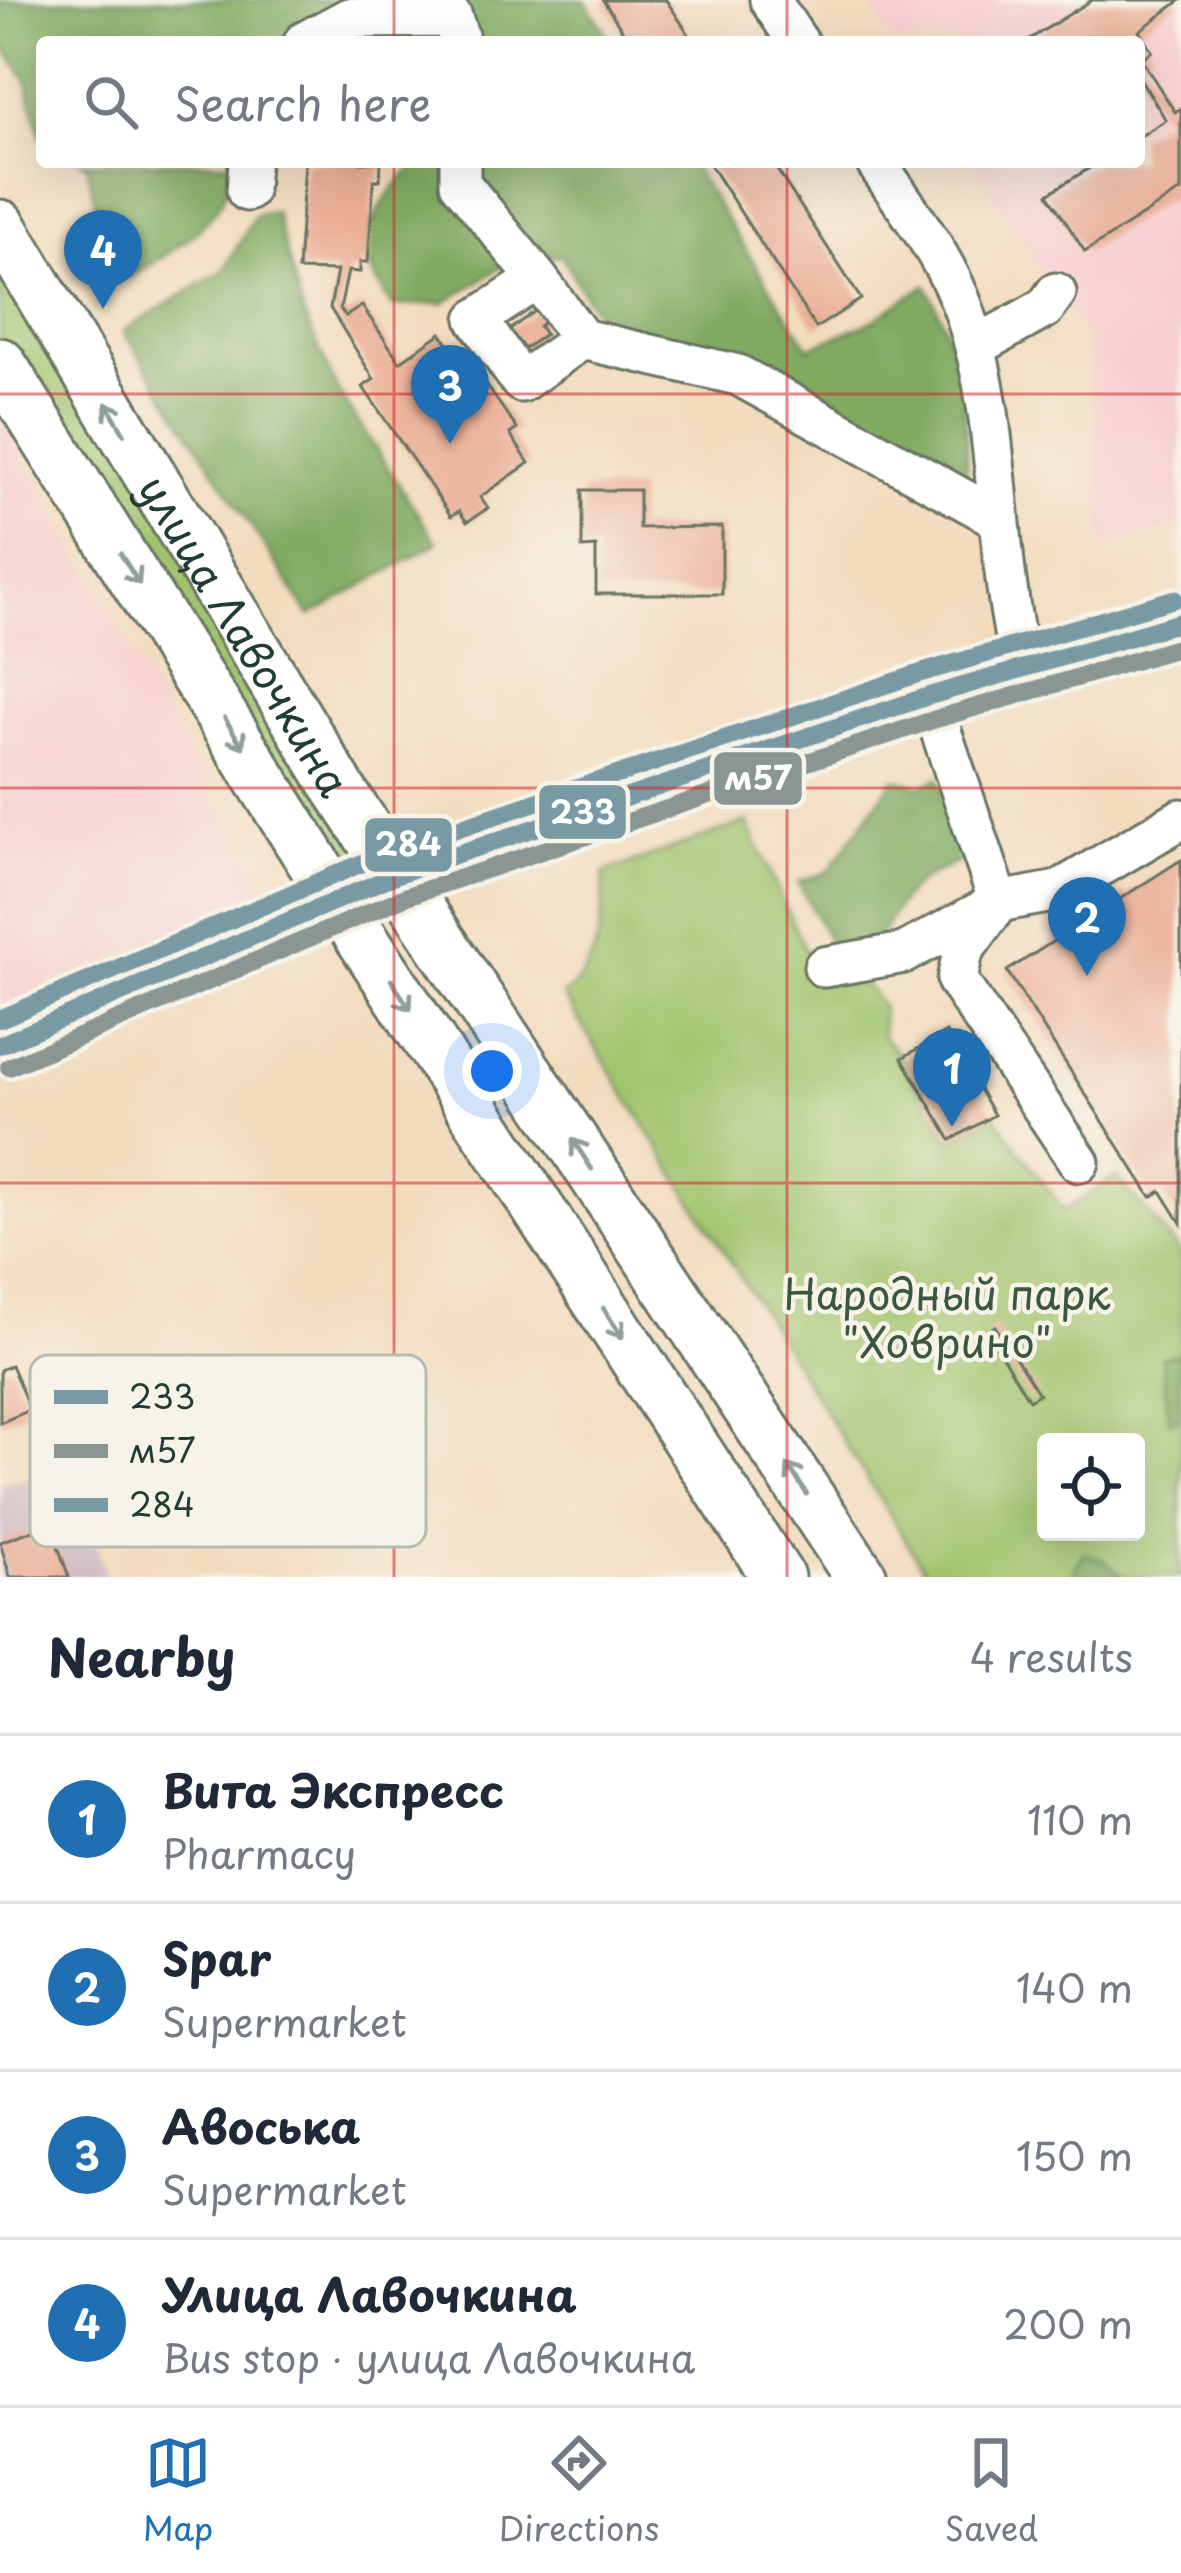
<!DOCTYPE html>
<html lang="en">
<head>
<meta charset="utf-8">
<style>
  :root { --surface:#fff; --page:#f6f6f7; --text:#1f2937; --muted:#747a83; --line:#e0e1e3; --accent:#1f6fb2 }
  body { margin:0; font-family:"Playpen Sans",sans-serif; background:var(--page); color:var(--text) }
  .controls { position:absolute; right:36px; bottom:36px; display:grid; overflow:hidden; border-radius:12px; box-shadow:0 12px 48px #0002 }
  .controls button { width:108px; height:108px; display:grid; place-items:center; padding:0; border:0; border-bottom:3px solid var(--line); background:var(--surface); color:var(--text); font:60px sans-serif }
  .you { position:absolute; left:492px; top:1071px; width:42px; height:42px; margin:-30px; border:9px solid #fff; border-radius:50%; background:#1a73e8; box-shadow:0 0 0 18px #1a73e833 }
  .badge { display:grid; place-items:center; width:78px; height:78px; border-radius:50%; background:var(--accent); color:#fff; font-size:39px; font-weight:700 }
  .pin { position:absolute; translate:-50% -99px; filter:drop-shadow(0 3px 6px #0008) }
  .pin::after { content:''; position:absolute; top:63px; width:42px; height:36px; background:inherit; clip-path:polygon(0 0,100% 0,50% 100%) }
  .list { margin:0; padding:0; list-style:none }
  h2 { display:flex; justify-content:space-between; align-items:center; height:156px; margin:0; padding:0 48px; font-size:51px }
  h2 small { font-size:39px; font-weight:400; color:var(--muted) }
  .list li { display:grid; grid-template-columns:78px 1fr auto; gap:36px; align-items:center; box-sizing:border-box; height:168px; padding:0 48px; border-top:3px solid var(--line) }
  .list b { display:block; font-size:45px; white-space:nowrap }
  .list p { margin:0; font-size:39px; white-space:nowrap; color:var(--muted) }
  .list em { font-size:39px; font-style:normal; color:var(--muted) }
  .icon { flex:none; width:66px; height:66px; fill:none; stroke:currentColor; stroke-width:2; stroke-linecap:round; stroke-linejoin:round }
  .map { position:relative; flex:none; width:1181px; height:1577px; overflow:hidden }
  .search { position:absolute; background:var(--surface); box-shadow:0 12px 48px #0002; left:36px; right:36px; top:36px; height:132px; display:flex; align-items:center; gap:30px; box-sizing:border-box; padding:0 42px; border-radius:12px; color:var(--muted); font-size:45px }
  .sheet { height:828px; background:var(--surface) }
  nav { display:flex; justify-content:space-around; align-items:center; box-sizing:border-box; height:168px; border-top:3px solid var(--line); background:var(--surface); font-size:33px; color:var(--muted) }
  nav a { display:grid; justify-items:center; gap:6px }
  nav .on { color:var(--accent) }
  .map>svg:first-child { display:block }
</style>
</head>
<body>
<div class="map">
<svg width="1181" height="1577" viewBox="0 0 1181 1577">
  <rect width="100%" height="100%" fill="#f7f3e8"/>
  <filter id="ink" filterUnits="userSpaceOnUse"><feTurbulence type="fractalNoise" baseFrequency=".00833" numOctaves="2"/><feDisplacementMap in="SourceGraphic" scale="24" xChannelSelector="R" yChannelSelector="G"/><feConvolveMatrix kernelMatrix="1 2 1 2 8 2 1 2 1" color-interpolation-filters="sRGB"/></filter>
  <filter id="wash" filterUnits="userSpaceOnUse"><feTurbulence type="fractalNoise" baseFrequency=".004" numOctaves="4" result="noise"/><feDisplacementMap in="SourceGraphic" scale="48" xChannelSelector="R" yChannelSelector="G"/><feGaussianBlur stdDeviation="2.7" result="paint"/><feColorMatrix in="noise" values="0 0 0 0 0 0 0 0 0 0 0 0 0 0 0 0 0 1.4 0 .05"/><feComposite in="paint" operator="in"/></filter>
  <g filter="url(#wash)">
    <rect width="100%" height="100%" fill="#f3dcbe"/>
    <!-- built -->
    <path fill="#f7cfd0" d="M866 0H1181V524L1102 547 1089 343 971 162H1139V42H893Z
      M0 417 267 890 0 1008Z"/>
    <!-- industrial -->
    <path fill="#d2bdc5" d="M73 1467 106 1577H0V1485Z"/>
    <!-- green -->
    <path fill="#a0c46d" stroke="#608050" stroke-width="3" fill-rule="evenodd" d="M0 226 398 874 336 898 0 364Z
      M747 822 819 981 865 985 882 1006V1036L902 1058 951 1140 994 1115 1064 1211 1116 1177 1181 1252V1577H929L563 995C602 968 603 915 604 873ZM1046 1442H1136V1532H1046Z"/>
    <!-- forest -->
    <path fill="#80aa60" stroke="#50744a" stroke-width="3" d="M0 0H585L612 42H42V141L26 79 0 41Z
      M80 162H233C228 221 174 250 129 278L102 236 87 165Z
      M419 162H689L809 348 872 321 926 285C960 350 969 405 966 477L779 364 601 323 561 255 505 265 444 303 391 306C385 293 371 276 368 263 360 225 393 185 419 162Z
      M275 212 303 313 338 391 437 543 310 616 123 331 224 270 255 215Z
      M938 778 969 857C948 867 918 878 904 897 876 936 889 942 834 951L798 882 828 872 894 779 921 786Z
      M1181 1354V1416L1170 1422 1161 1357Z
      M1083 1553 1102 1559 1124 1577H1072Z"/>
    <g id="blocks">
      <!-- building -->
      <path fill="#ebae95" d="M603 0H666L694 42H630Z
        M1092 0H1181L1139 31 1152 51 1141 59 1175 112 1181 108V191L1085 252 1048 194 1099 162H1139V137L1166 120 1139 77V42H1025Z
        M305 162H381L380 180H374L368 262H360V272L348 271 340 309 346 316 362 306 400 362 441 333 464 367 471 363 517 429 510 434 529 463 480 497 488 508 467 522 459 511 451 516 363 387 374 379 330 308 337 271 298 270Z
        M708 162H772L861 299 816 328Z
        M538 309 547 320 539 326 545 334 524 349 509 330Z
        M582 490H639V528L722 527V594H596V547L582 548Z
        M1181 860V1223L1161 1191 1151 1197 1007 971Z
        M946 1032 994 1115 951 1140 902 1058Z
        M995 1326 1039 1394 1029 1400 987 1332Z
        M11 1365 30 1410 0 1423V1370Z
        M50 1524 69 1577H10L0 1542Z"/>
    </g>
  </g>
  <g filter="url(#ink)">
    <use href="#blocks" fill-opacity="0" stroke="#697564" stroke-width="3"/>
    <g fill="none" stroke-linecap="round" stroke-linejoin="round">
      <!-- minor casing -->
      <g stroke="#697564" stroke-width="45">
        <path id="minor" d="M770 0 798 42
          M304 42 349 18 452 17 460 42
          M460 162V183L538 279
          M876 162C908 210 946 258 965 313 1004 427 992 552 1022 668
          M247 191 249 162
          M538 279 582 339 521 382 477 319Z
          M582 339 738 375 997 518
          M975 347 1045 308 1056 293
          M929 696 999 902 1058 891 1181 819
          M824 967 904 953 999 902 963 951 957 980 1079 1162
          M0 1045 398 874 929 696 1181 622"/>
      </g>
      <!-- major casing -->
      <g stroke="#697564" stroke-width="57">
        <g id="major">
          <path id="s1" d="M0 226 339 789 861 1577"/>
          <path d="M0 364 336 898 778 1577"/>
        </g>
      </g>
      <!-- minor -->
      <use href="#minor" stroke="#fff" stroke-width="39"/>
      <!-- major -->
      <use href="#major" stroke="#fff" stroke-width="51"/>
      <!-- bus-1 casing -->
      <g stroke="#f7f3e8" stroke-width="27">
        <path id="bus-1" d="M0 1045 398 874 929 696 1181 622"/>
      </g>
      <!-- bus-2 casing -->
      <g stroke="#f7f3e8" stroke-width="27">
        <path id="bus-2" d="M9 1067 407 896 936 719 1181 647"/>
      </g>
      <!-- bus-3 casing -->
      <g stroke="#f7f3e8" stroke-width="27">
        <path id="bus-3" d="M0 1019 390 851 921 673 1174 599"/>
      </g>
      <!-- bus-1 -->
      <use href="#bus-1" stroke="#799aa4" stroke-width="18"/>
      <!-- bus-2 -->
      <use href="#bus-2" stroke="#8a9693" stroke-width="18"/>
      <!-- bus-3 -->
      <use href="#bus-3" stroke="#799aa4" stroke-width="18"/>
    </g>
    <!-- one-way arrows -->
    <defs><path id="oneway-shaft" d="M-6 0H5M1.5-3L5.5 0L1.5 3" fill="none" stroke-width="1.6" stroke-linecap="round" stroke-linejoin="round" transform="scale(3)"/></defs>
    <g stroke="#8f9e9a">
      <use href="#oneway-shaft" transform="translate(115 418) rotate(-121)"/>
      <use href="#oneway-shaft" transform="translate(130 569) rotate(58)"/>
      <use href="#oneway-shaft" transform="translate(234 733) rotate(58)"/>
      <use href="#oneway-shaft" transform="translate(401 995) rotate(57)"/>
      <use href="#oneway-shaft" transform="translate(582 1154) rotate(-123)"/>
      <use href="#oneway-shaft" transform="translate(613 1323) rotate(57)"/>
      <use href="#oneway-shaft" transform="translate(797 1479) rotate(-123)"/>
    </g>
  </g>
  <!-- grid -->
  <path fill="none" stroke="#d62828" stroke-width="3" stroke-opacity="0.55" d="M394 0V42M787 0V42M394 162V1577M787 162V1577M0 394H1181M0 788H1181M0 1183H1181"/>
  <g text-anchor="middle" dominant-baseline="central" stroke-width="9" stroke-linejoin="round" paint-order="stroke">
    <!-- street labels -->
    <g font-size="42" fill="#1f3d34" stroke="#f7f3e8">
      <text stroke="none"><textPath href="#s1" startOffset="477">улица Лавочкина</textPath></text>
    </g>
    <!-- park labels -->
    <g font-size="42" fill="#39583f" stroke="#f7f3e8">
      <text x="947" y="1292">Народный парк<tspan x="947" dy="48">"Ховрино"</tspan></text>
    </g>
  </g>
  <!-- legend -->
  <rect x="30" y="1355" width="396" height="192" rx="18" fill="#f7f3e8" stroke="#b6bcb2" stroke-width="3"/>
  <rect x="54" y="1390" width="54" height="14" fill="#799aa4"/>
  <rect x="54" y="1444" width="54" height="14" fill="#8a9693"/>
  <rect x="54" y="1498" width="54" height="14" fill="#799aa4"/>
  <g font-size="33" fill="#1f3d34">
    <text x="129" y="1409">233</text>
    <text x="129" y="1463">м57</text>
    <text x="129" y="1517">284</text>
  </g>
  <g stroke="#f7f3e8" stroke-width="4.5">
    <rect x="712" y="750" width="92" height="57" rx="12" fill="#8a9693"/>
    <rect x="537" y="783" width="91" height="58" rx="12" fill="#799aa4"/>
    <rect x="363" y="816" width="91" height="58" rx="12" fill="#799aa4"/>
  </g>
  <g font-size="33" text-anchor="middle" font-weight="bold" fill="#fff">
    <text x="758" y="790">м57</text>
    <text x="583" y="824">233</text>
    <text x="408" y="856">284</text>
  </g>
</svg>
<div class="controls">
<button><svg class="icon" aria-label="locate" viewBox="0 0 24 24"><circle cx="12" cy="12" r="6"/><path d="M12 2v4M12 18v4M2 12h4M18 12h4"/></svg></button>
</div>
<div class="you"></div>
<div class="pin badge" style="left:952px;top:1127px">1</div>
<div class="pin badge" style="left:1087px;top:976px">2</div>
<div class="pin badge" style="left:450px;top:444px">3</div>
<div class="pin badge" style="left:103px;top:309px">4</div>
<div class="search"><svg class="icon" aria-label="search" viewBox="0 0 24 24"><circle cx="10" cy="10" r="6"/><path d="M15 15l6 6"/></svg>Search here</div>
</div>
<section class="sheet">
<h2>Nearby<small>4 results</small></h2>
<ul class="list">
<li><span class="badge">1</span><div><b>Вита Экспресс</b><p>Pharmacy</p></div><em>110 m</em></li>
<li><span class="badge">2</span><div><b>Spar</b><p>Supermarket</p></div><em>140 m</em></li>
<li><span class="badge">3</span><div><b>Авоська</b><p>Supermarket</p></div><em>150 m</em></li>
<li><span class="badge">4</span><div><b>Улица Лавочкина</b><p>Bus stop · улица Лавочкина</p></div><em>200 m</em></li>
</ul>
</section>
<nav>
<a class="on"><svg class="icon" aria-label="map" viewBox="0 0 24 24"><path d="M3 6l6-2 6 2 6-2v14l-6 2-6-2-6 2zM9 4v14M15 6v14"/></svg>Map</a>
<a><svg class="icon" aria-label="directions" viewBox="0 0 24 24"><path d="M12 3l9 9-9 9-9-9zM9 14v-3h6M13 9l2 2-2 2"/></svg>Directions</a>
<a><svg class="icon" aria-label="saved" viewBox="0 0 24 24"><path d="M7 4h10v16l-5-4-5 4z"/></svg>Saved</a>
</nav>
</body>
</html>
